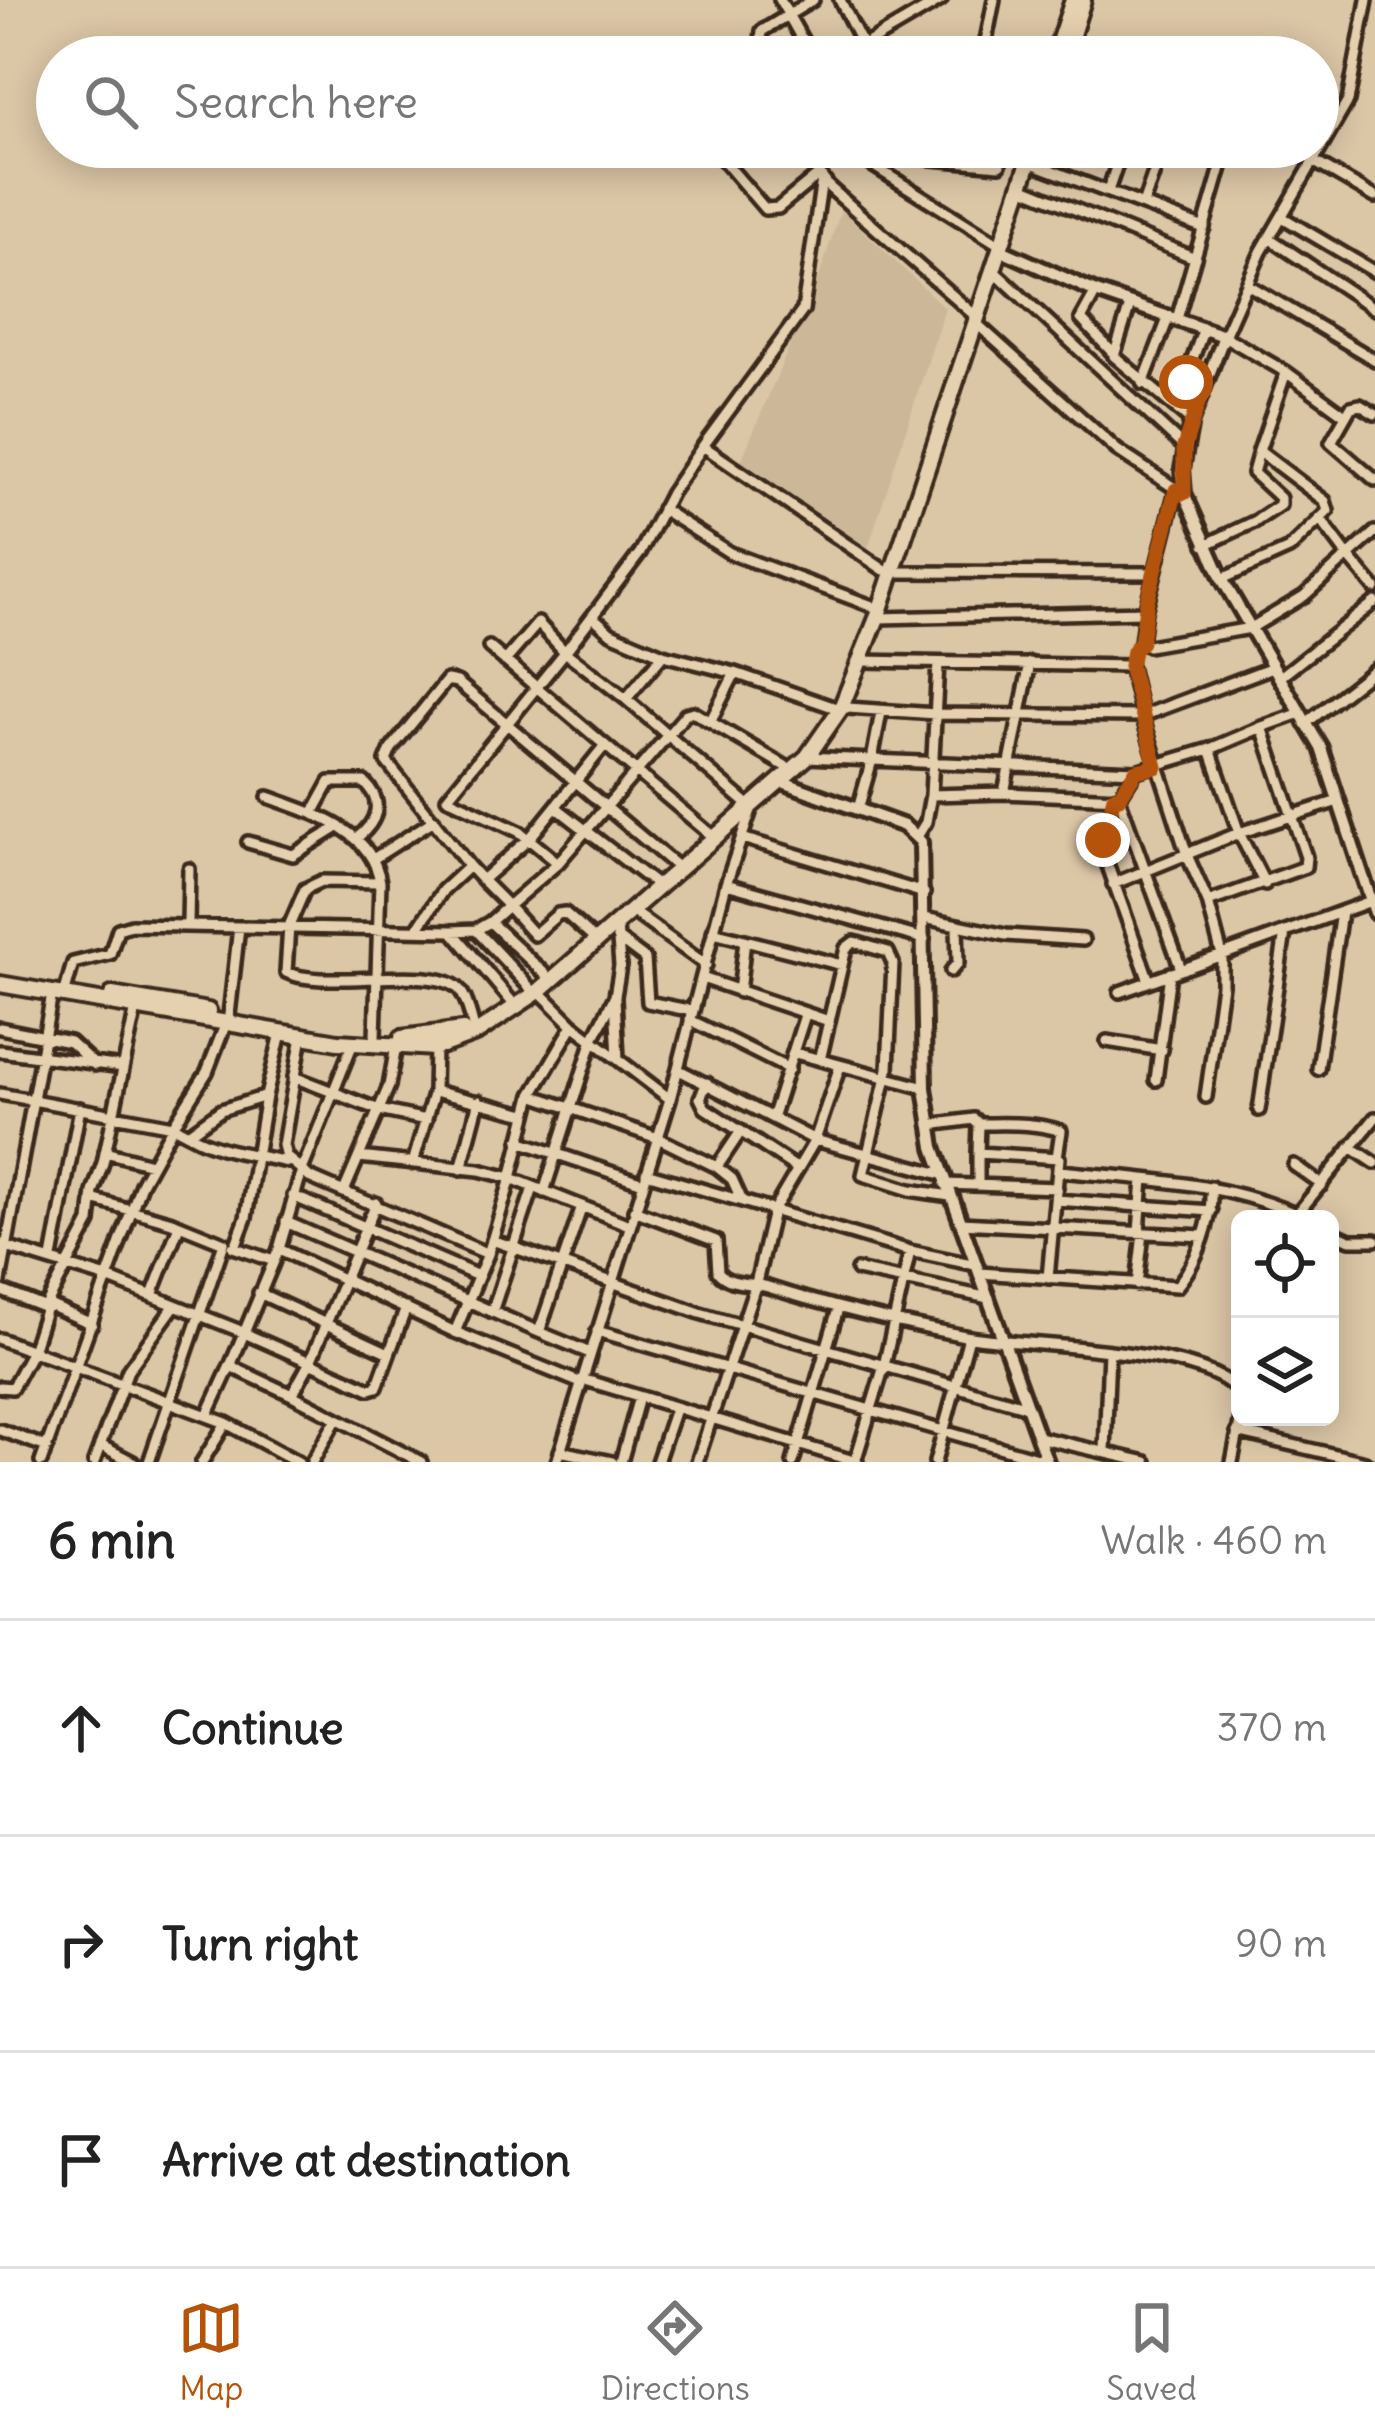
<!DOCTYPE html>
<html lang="en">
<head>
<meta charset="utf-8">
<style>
  :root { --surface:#fff; --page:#f2f2f2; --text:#222; --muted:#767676; --line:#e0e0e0; --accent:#b45309 }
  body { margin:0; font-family:Delius,sans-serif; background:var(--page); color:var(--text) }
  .controls { position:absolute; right:36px; bottom:36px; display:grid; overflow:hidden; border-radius:18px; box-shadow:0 6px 30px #0003 }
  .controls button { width:108px; height:108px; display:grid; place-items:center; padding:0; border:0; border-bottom:3px solid var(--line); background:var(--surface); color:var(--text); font:60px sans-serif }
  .stop { position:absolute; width:36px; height:36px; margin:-27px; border:9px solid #b45309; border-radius:50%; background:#fff }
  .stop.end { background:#b45309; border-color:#fff; box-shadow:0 3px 12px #0008 }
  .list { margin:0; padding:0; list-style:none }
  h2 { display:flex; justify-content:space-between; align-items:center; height:156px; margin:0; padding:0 48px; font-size:51px }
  h2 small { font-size:39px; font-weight:400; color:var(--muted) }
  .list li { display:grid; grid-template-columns:78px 1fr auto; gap:36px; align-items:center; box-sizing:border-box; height:216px; padding:0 48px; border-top:3px solid var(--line) }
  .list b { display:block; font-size:45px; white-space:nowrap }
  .list em { font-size:39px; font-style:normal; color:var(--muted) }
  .icon { flex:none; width:66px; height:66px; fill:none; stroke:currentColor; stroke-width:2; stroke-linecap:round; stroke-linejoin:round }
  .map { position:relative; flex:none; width:1375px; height:1462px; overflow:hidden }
  .search { position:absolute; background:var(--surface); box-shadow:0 6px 30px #0003; left:36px; right:36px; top:36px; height:132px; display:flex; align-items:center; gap:30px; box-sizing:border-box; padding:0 42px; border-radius:66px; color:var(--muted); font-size:45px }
  .sheet { height:804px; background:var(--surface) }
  nav { display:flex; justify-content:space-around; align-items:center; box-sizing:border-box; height:168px; border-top:3px solid var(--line); background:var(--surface); font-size:33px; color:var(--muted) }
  nav a { display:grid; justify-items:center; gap:6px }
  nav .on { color:var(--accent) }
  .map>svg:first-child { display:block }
</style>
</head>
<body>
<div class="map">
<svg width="1375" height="1462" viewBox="0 0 1375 1462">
  <rect width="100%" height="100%" fill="#dbc6a6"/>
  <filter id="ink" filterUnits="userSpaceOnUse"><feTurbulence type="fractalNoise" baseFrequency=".00833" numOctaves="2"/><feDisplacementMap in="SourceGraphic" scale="24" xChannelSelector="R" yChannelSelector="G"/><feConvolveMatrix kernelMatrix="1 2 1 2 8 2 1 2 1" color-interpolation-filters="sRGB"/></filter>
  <g filter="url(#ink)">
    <!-- built -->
    <path fill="#ccb899" d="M841 210 945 308 868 548 741 461 820 274Z"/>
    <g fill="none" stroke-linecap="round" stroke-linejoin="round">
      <!-- minor casing -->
      <g stroke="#3b2a1e" stroke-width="18">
        <path id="minor" d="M780 0 812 57
          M840 0 863 46
          M769 57 761 41 762 31 813 0
          M844 57 941 0
          M977 57 984 51 994 0
          M712 147 765 209 778 208 818 175
          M800 147 829 187 971 312
          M862 149 876 154 1000 165
          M853 153 995 242
          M810 162 855 152
          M1029 162 1204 228
          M1315 162 1375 197
          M1021 187 1195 258
          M1108 191 1123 147
          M1143 204 1163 147
          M1282 217 1375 272
          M1269 238 1375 309
          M993 270 1184 447
          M1247 284 1375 360
          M1096 292 1081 319 1112 352
          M1130 305 1114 356 1191 421
          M1177 319 1227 147
          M976 323 1117 450 1179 491
          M1286 372 1224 336 1261 252 1348 101 1367 0
          M1143 384 1169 316
          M1201 394 1187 386 1185 380 1204 328
          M1375 414 1360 405 1351 407 1331 442 1375 480
          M703 446 803 310 822 179
          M662 509 730 553 872 606
          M1375 532 1348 556 1375 588
          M1205 545 1256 521 1280 505V498L1253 473 1259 451
          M892 572 1155 573 1176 490
          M1222 579 1289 549 1328 511 1325 501 1259 451 1286 372 1345 415
          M1145 612 1155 573
          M593 617 611 633 663 655
          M877 618 1145 612 1141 642 1148 646 1251 628 1304 596 1348 556 1321 520
          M489 647 710 834
          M505 661 538 623 565 652 447 798 520 832 558 863 686 714 693 712 710 722
          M938 663 931 795 1004 793 1119 798 1181 969
          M735 673 710 722 785 766
          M1279 678 1375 602
          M626 699 663 655 735 673 833 707 936 714 1142 716 1130 666 861 661
          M881 712 872 760 1136 771 1210 749 1262 727
          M1305 724 1375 669
          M1210 749 1239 833 1265 884
          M807 757 872 760 858 809
          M1004 793 1030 663
          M268 797C312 813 372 829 380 882L375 1037
          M1115 797 1103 852 1149 981
          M1119 798 1136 771
          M745 802 626 699 565 652 640 553 671 493 703 446 884 570
          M557 808 654 883
          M313 813 330 782H364C385 802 377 822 357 838
          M917 837 926 822 931 795
          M742 838 924 893
          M248 842 293 855 338 827
          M373 859 434 820
          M558 863 508 906 482 880 530 838 605 745
          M469 866 386 761 391 749 447 680 457 682 675 865
          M380 882 322 881 305 889 289 926 286 972C322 991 433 963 459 989 467 998 470 1014 473 1025
          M726 884 924 939
          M1113 884 1239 833 1338 801
          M1208 902 1305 867 1306 857 1262 727 1298 714
          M633 912 706 965
          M924 918 1006 935 1083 940
          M490 922 508 906 534 935 558 914 565 913 591 936
          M188 924 189 869
          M417 929 443 890 469 866 482 880
          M476 930 531 989
          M452 931 512 1002
          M713 932 745 940 739 992
          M617 938 645 959 648 1002 693 1011
          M745 940 842 965
          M951 971 958 963 957 926
          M702 978 829 1021
          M66 988 73 963 110 954 118 929 131 925 452 931 476 930 490 922 546 975
          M539 991 573 1025 670 1099
          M1120 992 1371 901
          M615 998 618 1059
          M229 1015 239 927
          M690 1020 789 1069
          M226 1023 207 1072 173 1126 188 1134 221 1110 266 1096 281 1033
          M573 1025 532 1095 658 1138 717 1167 741 1131
          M0 1028 70 1042 95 1065
          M302 1036 283 1145 286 1157 302 1170 279 1249 244 1333 310 1362 376 1203
          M1107 1041 1162 1050
          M353 1043 302 1170 309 1177 488 1254
          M0 1051 123 1067
          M795 1053 925 1088
          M820 1060 846 948 854 942 888 952 893 963 888 1069 863 1175 910 1190 950 1196
          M1318 1069 1341 912
          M679 1070 815 1140 941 1174
          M294 1077 379 1110 426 1120
          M1156 1080 1170 973
          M707 1083 700 1098 705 1108 798 1169
          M434 1091 526 1114
          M0 1094 173 1126 141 1184 41 1462
          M1206 1097 1222 985V955L1208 902 1187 855 1142 716 1273 667
          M1259 1110 1285 932
          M772 1118 805 1015
          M979 1124C1007 1124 1034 1122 1061 1131L1057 1157
          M930 1125 974 1119 979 1124 978 1153
          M190 1135C220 1152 254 1154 288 1162
          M519 1141 643 1183
          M1351 1147 1375 1163
          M105 1152 151 1164
          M359 1157 479 1170 511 1178 532 1095
          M413 1163 434 1091 435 1048
          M1294 1165 1322 1185
          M717 1167 732 1179 742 1201 910 1251 976 1265
          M461 1169 479 1101
          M1058 1171C1143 1179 1228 1181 1306 1219
          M646 1173 742 1201
          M945 1184 1057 1188
          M978 1184V1153L1059 1158 1048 1278
          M345 1189 389 1086 396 1046
          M544 1192 593 1039 615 996 620 966 617 926
          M293 1196 478 1276
          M92 1199 172 1222 224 1243 149 1462
          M1056 1200 1211 1211
          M582 1206 539 1332 590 1353
          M634 1210 716 1241 718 1272C730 1286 751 1282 768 1287 833 1308 899 1323 965 1336 1022 1347 1211 1346 1240 1394
          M1297 1214 1375 1118
          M286 1222 539 1332
          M961 1223 1203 1236
          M1330 1231 1350 1240H1375
          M1139 1232 1143 1179
          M492 1240 700 1313 1028 1407
          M0 1245 107 1278 238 1330 244 1333 230 1366 292 1395
          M233 1247 274 1261
          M235 1247 246 1218 266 1096
          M279 1249 455 1332 581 1383
          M52 1258 80 1108
          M857 1270 989 1298
          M979 1273 1177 1286C1198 1261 1213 1220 1211 1187
          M0 1282 52 994
          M1137 1285 1143 1233
          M0 1290 46 1308
          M259 1293 389 1353
          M152 1295 179 1226
          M47 1304 92 1324
          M406 1308 377 1387 370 1389 310 1362 292 1395 421 1462
          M492 1312 533 1188
          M597 1331 1047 1461
          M455 1332 488 1254 511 1178 629 1225
          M0 1339 226 1423 298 1462
          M582 1379 857 1462
          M0 1387 12 1388 32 1351 47 1304 90 1222 93 1192 103 1163 136 1008
          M207 1416 230 1366
          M0 1430 47 1447
          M1237 1432 1365 1462
          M1038 1437 1146 1462
          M100 1445 133 1462
          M560 1451 612 1462
          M1105 1451 1109 1351
          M94 1462 128 1370 175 1305
          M202 1462 226 1423
          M312 1462 336 1420
          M557 1462 670 1099 726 884 751 810
          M621 1462 639 1397
          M657 1462 675 1409
          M697 1462 756 1283 773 1211 815 1140 840 1066
          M793 1462 838 1309
          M855 1462 884 1366 910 1251
          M935 1462 969 1337
          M1232 1462 1241 1417"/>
      </g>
      <!-- tertiary casing -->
      <g stroke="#3b2a1e" stroke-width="20">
        <path id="tertiary" d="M999 249 1096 292 1224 336 1191 421 1182 469 1184 493 1222 579 1321 748 1375 913
          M780 781 904 826 921 842 925 1088 934 1147 1047 1462"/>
      </g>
      <!-- trunk casing -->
      <g stroke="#3b2a1e" stroke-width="22">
        <path id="trunk" d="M1054 57 1073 0
          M1065 57 1083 0
          M0 984 338 1042 435 1048 476 1033 539 991 807 757 841 708 877 618 1034 147
          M112 995 208 1011
          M402 1038 463 1030"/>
      </g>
      <!-- minor -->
      <use href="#minor" stroke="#e5d0af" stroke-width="9"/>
      <!-- tertiary -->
      <use href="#tertiary" stroke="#e5d0af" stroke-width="10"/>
      <!-- trunk -->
      <use href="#trunk" stroke="#e5d0af" stroke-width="14"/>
    </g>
  </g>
  <g fill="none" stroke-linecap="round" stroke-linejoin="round" filter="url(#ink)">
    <!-- route -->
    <path stroke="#b45309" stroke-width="15" d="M1103 840 1114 797 1119 798 1136 771 1156 767 1130 666 1133 651 1141 642 1147 601 1176 490 1184 493V447L1201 394 1186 382"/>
  </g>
</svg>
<div class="controls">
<button><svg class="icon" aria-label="locate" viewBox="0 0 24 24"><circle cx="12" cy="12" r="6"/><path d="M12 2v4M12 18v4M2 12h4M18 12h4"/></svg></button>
<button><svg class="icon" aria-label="layers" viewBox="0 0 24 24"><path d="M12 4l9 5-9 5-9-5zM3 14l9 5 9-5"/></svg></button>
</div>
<div class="stop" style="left:1186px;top:382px"></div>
<div class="stop end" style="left:1103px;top:840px"></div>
<div class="search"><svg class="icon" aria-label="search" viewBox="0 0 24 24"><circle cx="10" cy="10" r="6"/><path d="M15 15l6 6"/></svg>Search here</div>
</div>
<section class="sheet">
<h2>6 min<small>Walk · 460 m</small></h2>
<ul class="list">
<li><svg class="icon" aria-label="ahead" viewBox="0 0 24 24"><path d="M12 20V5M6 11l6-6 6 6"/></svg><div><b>Continue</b></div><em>370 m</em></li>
<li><svg class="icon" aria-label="right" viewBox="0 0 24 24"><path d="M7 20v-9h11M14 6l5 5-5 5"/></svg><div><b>Turn right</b></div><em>90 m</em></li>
<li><svg class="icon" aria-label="arrive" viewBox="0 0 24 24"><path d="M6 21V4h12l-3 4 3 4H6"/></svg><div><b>Arrive at destination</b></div></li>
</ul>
</section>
<nav>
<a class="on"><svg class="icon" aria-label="map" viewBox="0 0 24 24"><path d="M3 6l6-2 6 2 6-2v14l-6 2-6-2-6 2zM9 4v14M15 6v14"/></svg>Map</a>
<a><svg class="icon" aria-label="directions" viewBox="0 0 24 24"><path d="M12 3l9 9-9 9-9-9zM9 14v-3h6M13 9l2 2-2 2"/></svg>Directions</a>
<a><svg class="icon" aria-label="saved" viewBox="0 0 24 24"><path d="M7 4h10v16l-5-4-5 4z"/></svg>Saved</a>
</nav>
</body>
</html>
